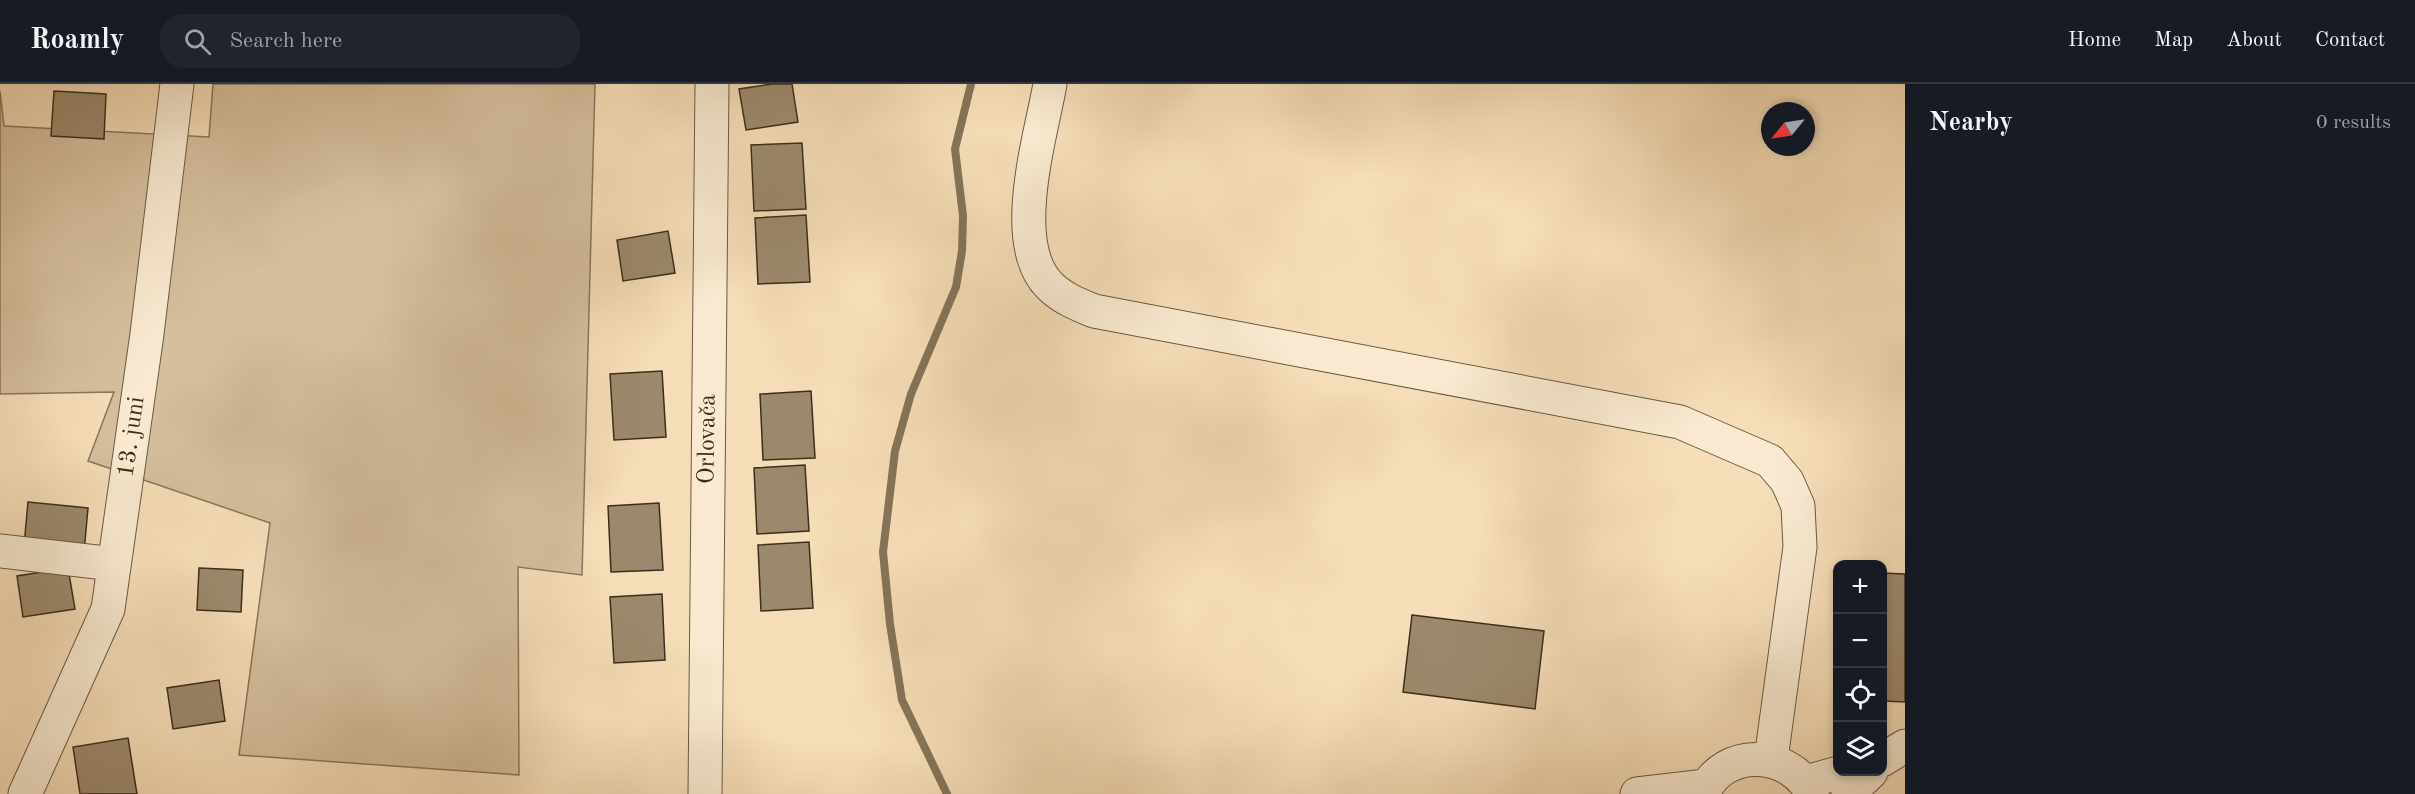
<!DOCTYPE html>
<html lang="en">
<head>
<meta charset="utf-8">
<style>
  :root { --surface:#171b24; --page:#20242c; --text:#f1f3f6; --muted:#9ea1a6; --line:#363941 }
  body { margin:0; font-family:"Old Standard TT",serif; background:var(--page); color:var(--text) }
  .controls { position:absolute; right:18px; bottom:18px; display:grid; overflow:hidden; border-radius:12px; box-shadow:0 3px 9px #0003 }
  .controls button { width:54px; height:54px; display:grid; place-items:center; padding:0; border:0; border-bottom:2px solid var(--line); background:var(--surface); color:var(--text); font:30px sans-serif }
  .compass { position:absolute; left:1761px; top:18px; width:54px; height:54px; border-radius:50%; background:var(--surface); box-shadow:0 3px 9px #0003; rotate:240deg }
  .list { margin:0; padding:0; list-style:none }
  h2 { display:flex; justify-content:space-between; align-items:center; height:78px; margin:0; padding:0 24px; font-size:26px }
  h2 small { font-size:20px; font-weight:400; color:var(--muted) }
  .icon { flex:none; width:33px; height:33px; fill:none; stroke:currentColor; stroke-width:2; stroke-linecap:round; stroke-linejoin:round }
  .map { position:relative; flex:none; width:1905px; height:710px; overflow:hidden }
  header { display:flex; align-items:center; gap:36px; box-sizing:border-box; height:84px; padding:0 30px; background:var(--surface); border-bottom:2px solid var(--line) }
  header strong { font-size:28px }
  nav { display:flex; gap:33px; margin-inline-start:auto; font-size:21px }
  .search { width:420px; height:54px; background:var(--page); display:flex; align-items:center; gap:15px; box-sizing:border-box; padding:0 21px; border-radius:24px; color:var(--muted); font-size:22px }
  main { display:flex }
  aside { flex:1; background:var(--surface) }
  .map>svg:first-child { display:block }
</style>
</head>
<body>
<header>
<strong>Roamly</strong>
<div class="search"><svg class="icon" aria-label="search" viewBox="0 0 24 24"><circle cx="10" cy="10" r="6"/><path d="M15 15l6 6"/></svg>Search here</div>
<nav><a>Home</a><a>Map</a><a>About</a><a>Contact</a></nav>
</header>
<main>
<div class="map">
<svg width="1905" height="710" viewBox="0 0 1905 710">
  <rect width="100%" height="100%" fill="#f5ddb7"/>
  <filter id="stains"><feTurbulence type="fractalNoise" baseFrequency=".00333" numOctaves="4"/><feColorMatrix values="0 0 0 0 .2 0 0 0 0 .09 0 0 0 0 .02 0 0 0 .5 -.17"/></filter>
  <radialGradient id="worn" r=".72"><stop offset=".6" stop-color="#630" stop-opacity="0"/><stop offset="1" stop-color="#630" stop-opacity=".3"/></radialGradient>
  <!-- green -->
  <path fill="#d5bf9d" stroke="#88765c" stroke-width="1.5" d="M213 0H595L582 491 518 483 519 691 239 671 270 439 88 377 114 308 0 310V7L4 42 209 53Z"/>
  <g fill="none" stroke-linecap="round" stroke-linejoin="round">
    <!-- stream -->
    <path stroke="#857459" stroke-width="8" d="M947 710 902 616 890 540 883 468 895 367 911 310 956 203 962 167 963 132 955 65 971 0"/>
  </g>
  <!-- building -->
  <path fill="#9c896d" stroke="#3b2e1c" stroke-width="1.5" d="M772 0H792L798 38 746 46 739 5Z
    M54 7 106 10 104 55 51 52Z
    M802 59 806 125 754 127 751 61Z
    M806 131 810 198 758 200 755 134Z
    M668 147 675 189 623 197 617 156Z
    M662 287 666 353 614 356 610 290Z
    M811 307 815 374 763 376 760 310Z
    M805 381 809 447 757 450 754 384Z
    M28 418 88 424 84 468 24 462Z
    M659 419 663 486 611 488 608 422Z
    M809 458 813 524 761 527 758 461Z
    M68 484 75 525 23 533 17 492Z
    M199 484 243 486 241 528 197 526Z
    M1882 489 1905 490V618L1882 617Z
    M662 510 665 576 614 579 610 513Z
    M1412 531 1544 547 1535 625 1403 608Z
    M219 596 225 637 173 645 167 604Z
    M128 654 137 710H80L73 663Z"/>
  <g fill="none" stroke-linecap="round" stroke-linejoin="round">
    <!-- minor casing -->
    <g stroke="#6a5a43" stroke-width="35">
      <path id="minor" d="M1050 0C1041 52 1007 160 1050 202 1062 214 1077 220 1094 227L1680 338 1770 377 1787 397 1798 422 1800 463 1771 675
        M0 467 114 480
        M1882 676 1905 662
        M1806 698 1842 688
        M25 710 108 525 147 250 177 0
        M705 710 712 0
        M1637 710 1706 702
        M1703 710C1723 662 1791 666 1812 710
        M1848 710 1871 688"/>
    </g>
    <!-- minor -->
    <use href="#minor" stroke="#f8e9d0" stroke-width="33"/>
  </g>
  <g text-anchor="middle" dominant-baseline="central" stroke-width="5" stroke-linejoin="round" paint-order="stroke">
    <!-- street labels -->
    <g font-size="24" fill="#3b2e1c" stroke="#f8e9d0">
      <text transform="translate(132 353) rotate(-82)">13. juni</text>
      <text transform="translate(708 355) rotate(-89)">Orlovača</text>
    </g>
  </g>
  <rect width="100%" height="100%" filter="url(#stains)"/>
  <rect width="100%" height="100%" fill="url(#worn)"/>
</svg>
<div class="controls">
<button>+</button>
<button>−</button>
<button><svg class="icon" aria-label="locate" viewBox="0 0 24 24"><circle cx="12" cy="12" r="6"/><path d="M12 2v4M12 18v4M2 12h4M18 12h4"/></svg></button>
<button><svg class="icon" aria-label="layers" viewBox="0 0 24 24"><path d="M12 4l9 5-9 5-9-5zM3 14l9 5 9-5"/></svg></button>
</div>
<svg class="compass" viewBox="-18 -18 36 36"><path d="M0-13l5 13h-10z" fill="#e53935"/><path d="M0 13l5-13h-10z" fill="#9ea1a6"/></svg>
</div>
<aside>
<h2>Nearby<small>0 results</small></h2>
<ul class="list">
</ul>
</aside>
</main>
</body>
</html>
